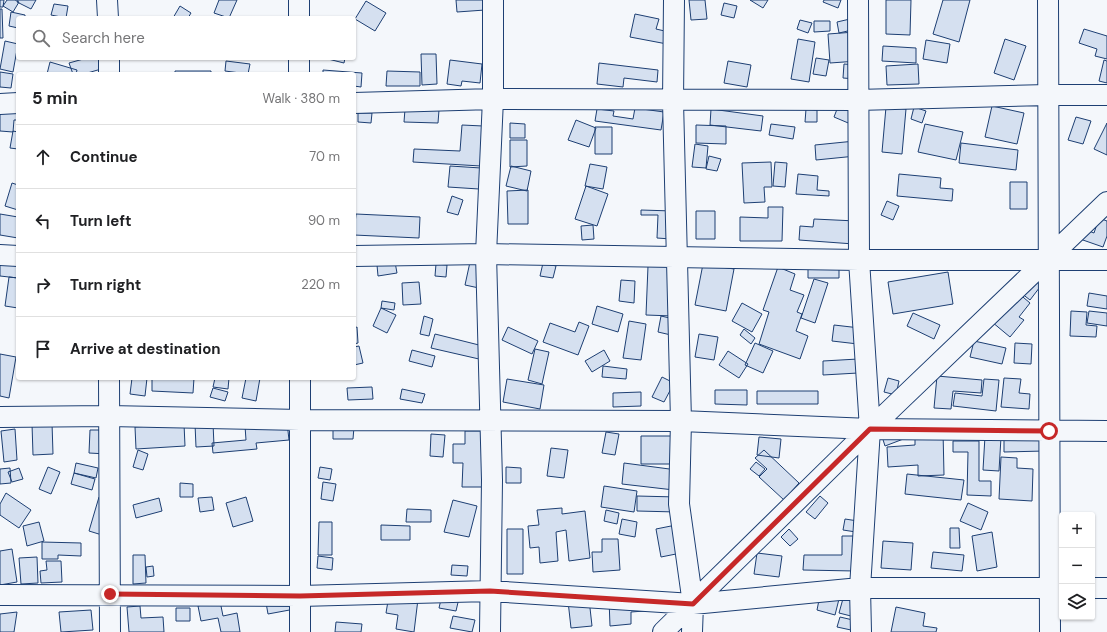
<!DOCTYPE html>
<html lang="en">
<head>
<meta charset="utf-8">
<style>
  :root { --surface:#fff; --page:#f2f2f2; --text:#202124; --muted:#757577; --line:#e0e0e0 }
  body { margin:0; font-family:"DM Sans",sans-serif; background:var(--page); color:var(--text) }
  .controls { position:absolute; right:12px; bottom:12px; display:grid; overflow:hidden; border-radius:4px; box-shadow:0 1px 3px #0004 }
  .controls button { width:36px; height:36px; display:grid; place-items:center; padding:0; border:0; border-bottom:1px solid var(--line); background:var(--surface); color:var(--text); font:20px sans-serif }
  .stop { position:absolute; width:12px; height:12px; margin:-9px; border:3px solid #c62828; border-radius:50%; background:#fff }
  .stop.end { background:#c62828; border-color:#fff; box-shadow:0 1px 4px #0008 }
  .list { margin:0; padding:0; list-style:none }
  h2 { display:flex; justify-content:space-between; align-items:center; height:52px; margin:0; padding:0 16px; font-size:17px }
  h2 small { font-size:13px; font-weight:400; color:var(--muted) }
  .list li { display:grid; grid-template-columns:26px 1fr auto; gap:12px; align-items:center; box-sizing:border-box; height:64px; padding:0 16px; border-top:1px solid var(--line) }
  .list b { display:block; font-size:15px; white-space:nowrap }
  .list em { font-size:13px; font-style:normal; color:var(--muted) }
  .icon { flex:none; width:22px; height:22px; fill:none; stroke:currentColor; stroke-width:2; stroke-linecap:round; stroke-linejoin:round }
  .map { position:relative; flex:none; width:1107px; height:632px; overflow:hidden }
  .search { position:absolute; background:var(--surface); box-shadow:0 1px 3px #0004; left:16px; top:16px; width:340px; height:44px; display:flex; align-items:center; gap:10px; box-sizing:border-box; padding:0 14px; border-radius:4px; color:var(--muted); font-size:15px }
  .panel { position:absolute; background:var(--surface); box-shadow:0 1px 3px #0004; left:16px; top:72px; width:340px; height:308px; border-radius:4px }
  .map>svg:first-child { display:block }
</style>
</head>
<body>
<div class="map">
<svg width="1107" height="632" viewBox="0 0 1107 632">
  <rect width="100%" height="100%" fill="#f4f7fb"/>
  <!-- building -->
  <path fill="#d5e0f0" stroke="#1d3f73" d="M0 0H4L3 7H0Z
    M7 0H15L19 2 13 12 3 6Z
    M18 0H36L31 9 17 2Z
    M219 0H237L229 18 214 13Z
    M456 0H484L485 10 457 12Z
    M689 0H705L707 19 691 20Z
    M750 0H768L763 8Z
    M824 0H841L838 8 823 2Z
    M886 0H911L910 35 886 34Z
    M943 0H970L959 42 933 34Z
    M366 1 386 13 375 31 355 19Z
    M724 3 737 6 734 18 721 15Z
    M54 4 68 6 66 18 51 15Z
    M180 6 191 13 188 18H173Z
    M0 9H2L3 38H0Z
    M11 12 25 15V18H18V28L9 26Z
    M635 14 659 19 656 29 669 32 667 44 630 37Z
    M850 19 852 30 839 33 837 22Z
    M800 20 812 23 808 33 797 29Z
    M814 21H830V31L814 32Z
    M1084 29 1107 36V59L1095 56 1097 49 1079 43Z
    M855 32 858 61 830 63 828 34Z
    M798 39 815 42 809 82 791 79Z
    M1005 39 1026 46 1014 80 994 73Z
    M926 40 950 44 947 63 923 59Z
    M5 41 18 44 13 72 0 69Z
    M883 46 916 48V63L882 61Z
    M421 54H436L437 84 422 85Z
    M87 58H105L108 67 84 74H73L69 63Z
    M324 58H345L344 63Z
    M816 58 829 60 826 76 813 74Z
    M450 60 482 64 480 83 462 81 461 86 447 84Z
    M1104 60 1107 61V83L1099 81Z
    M226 61 250 64 248 74 225 71Z
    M728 61 751 65 747 87 724 83Z
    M50 62 77 70 76 74H47Z
    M599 63 658 70 657 82 624 78 623 87 597 84Z
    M844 64 857 65 856 79 843 78Z
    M918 64 919 84 887 85 886 66Z
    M323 70 362 73 361 87 354 86V74H323Z
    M175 71H211V74H175Z
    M387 71 420 72V86H386Z
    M0 72 13 74 11 88 0 87Z
    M839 104 859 111 853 125 834 117Z
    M992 106 1024 113 1017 144 985 137Z
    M886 107 906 109 902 154 882 152Z
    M914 107 926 111 922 123 911 119Z
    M635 108 664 112 661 130 595 121 597 109 614 111 613 116 633 119Z
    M405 109 439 110 438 123 404 122Z
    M711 109 763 116 761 131 710 125Z
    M806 109 817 110V122H805Z
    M0 111 18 113V120H14L13 132 0 131Z
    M358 113H372L371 123 358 122Z
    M1076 117 1091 121 1083 144 1068 140Z
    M576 120 596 128 589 147 568 140Z
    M510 123 525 124V138H510Z
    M1107 123V155L1094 149Z
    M771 124 795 127 793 139 769 135Z
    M925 124 963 132 956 160 918 152Z
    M462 125 483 126 481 166 413 162 414 149 460 151Z
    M696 125 726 126V144L696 143Z
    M595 127H612V154H595Z
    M13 131 18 132V149L10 148Z
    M510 140H527V166L510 167Z
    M855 141 856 156 816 160 815 145Z
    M961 143 1018 150 1016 170 959 163Z
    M695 144 708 146 706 168 692 167Z
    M709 156 721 159 717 171 706 169Z
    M771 162 772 187H764L765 202 744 203 742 163Z
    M775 162 787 163 785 187 773 186Z
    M590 164 607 167 603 189 585 186Z
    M450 166 481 168 479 189 448 187Z
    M511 166 531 171 527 191 506 186Z
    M798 174 818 176 817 190 829 191V196L796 194Z
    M899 174 941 178 940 188 953 189 952 201 897 196Z
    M1010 182H1027V209H1010Z
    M12 183 18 185V210L5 206Z
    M586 186 608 194 597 226 575 219Z
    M528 190V224H508L507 191Z
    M452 196 463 200 458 215 447 212Z
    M887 201 899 206 893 220 881 215Z
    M768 207H783L782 241H740V217L768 218Z
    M641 210 673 211 671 239 657 238 658 215H641Z
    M696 211H715V239H696Z
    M0 214 18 217V238L0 235Z
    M356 214 420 217 419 238 354 235Z
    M1099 218 1107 221V236L1103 247 1080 239 1084 229 1094 233Z
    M814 219 856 221 854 244 799 240 800 226 813 227Z
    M593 225 594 239 582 240 581 226Z
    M0 262 18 263V278L0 276Z
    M395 262 397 273 378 276 377 265Z
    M470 262 484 266 479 288 465 285Z
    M543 263 556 266 553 278 540 276Z
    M436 264 447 265 446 277 435 276Z
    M703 264 734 269 726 311 695 305Z
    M648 266 675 267 673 316 646 315Z
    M808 266H839V278H808Z
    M778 267 795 274 790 290 804 295 797 312 802 314 796 331 808 336 800 359 759 344 769 312 763 310Z
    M948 272 953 304 893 314 888 282Z
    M1034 276 1043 283 1030 300 1021 293Z
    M9 277 18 278V308L5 306Z
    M814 279 828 283 815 323 801 318Z
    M621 280 635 281 634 303 619 301Z
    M419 282 421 304 403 305 402 283Z
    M1017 292 1030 303 1019 317 1024 320 1010 337 992 322Z
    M1089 293 1107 296V309L1087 306Z
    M382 301 395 303 394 310 381 308Z
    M742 303 762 314 752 332 732 321Z
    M597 306 623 314 618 332 592 324Z
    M381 308 396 315 387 333 373 326Z
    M1071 311 1087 312 1086 325 1097 326 1096 337 1070 336Z
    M1089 311 1107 313V326L1087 323Z
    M913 313 940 325 934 339 907 326Z
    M424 316 433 319 429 336 420 334Z
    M661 316 674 319 671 335 658 332Z
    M629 321 646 324 641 360 623 358Z
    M579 322 589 326 578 355 543 342 550 323 575 332Z
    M834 325 860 328 858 344 832 341Z
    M357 327 358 343 354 344V328Z
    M508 327 538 341 532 354 502 340Z
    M744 329 755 338 751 344 740 335Z
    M435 334 483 346 479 359 431 348Z
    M699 334 718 337 714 360 695 357Z
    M974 341 1006 348 1002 364 970 357Z
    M755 343 773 351 763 373 745 365Z
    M1015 343 1032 344 1031 364 1014 363Z
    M359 346 363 363 354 365V347Z
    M535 349 549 352 542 384 528 380Z
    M412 350 435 356 432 367 409 361Z
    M604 350 610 361 592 372 585 361Z
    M728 351 748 364 739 378 719 365Z
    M0 354 16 357 9 398 0 396Z
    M858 359V373L823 375V361Z
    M603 366 627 369 626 379 602 377Z
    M937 376 982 380 981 393 953 391 951 409 934 408Z
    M662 377 674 383 664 402 652 397Z
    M132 378H147L145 396 130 394Z
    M152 378H194L193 393 152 391Z
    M215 378H229L228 389 213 387Z
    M246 378H260L256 401 242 398Z
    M888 378 899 381 896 395 884 392Z
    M1004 378 1021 379 1019 393 1030 394 1029 409 1001 407Z
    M507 379 544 385 540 409 503 402Z
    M984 379 999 380 996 411 953 406 955 393 982 396Z
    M372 387 373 399 348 400 347 388Z
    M213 388 228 392 225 401 210 397Z
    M402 389 425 394 422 403 400 399Z
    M715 390H747V405L715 404Z
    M757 391H818V404H757Z
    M641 392V406L613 407V393Z
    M287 422 289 440 256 443 257 449 213 453 212 443 246 440 245 426Z
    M52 423 53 454 33 455 32 424Z
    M213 423 214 446 196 447 195 424Z
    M184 424 185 446 136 449 135 427Z
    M333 427H354L353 439H333Z
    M15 429 17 460 4 462 1 431Z
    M90 430H108L107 454 89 453Z
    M880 430 906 438 885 446Z
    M465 431H483L482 487H462L463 463H453V444H465Z
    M943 431 944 475 918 476V465L888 467 887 447 915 445V432Z
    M606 432 619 434 615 455 602 453Z
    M1045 433V451L1004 452V434Z
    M431 434 445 435 443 457 430 456Z
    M641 436H672V464H641Z
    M985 436 1001 437 999 471 983 470Z
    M759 437 781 439 779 458 757 455Z
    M953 441H979V481H991V496L967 495 968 452H953Z
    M551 448 568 450 564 478 547 476Z
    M138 450 148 454 143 470 133 467Z
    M764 450 799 483 784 500 759 477 767 469 755 458Z
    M1001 457 1017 458V468L1033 469 1032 501 999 499Z
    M756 462 765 469 759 476 750 469Z
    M76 463 98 468 96 478 74 473Z
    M624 463 677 470 674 490 622 484Z
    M48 467 60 472 51 494 39 489Z
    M320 467 332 469 330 480 318 478Z
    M506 467 521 468V483H506Z
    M10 468 11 483 0 484V469Z
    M19 468 23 479 12 482 8 472Z
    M74 473 95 479 92 490 71 484Z
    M907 474 964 480 961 500 905 494Z
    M323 482 336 484 333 501 321 499Z
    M180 483 193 484V497H180Z
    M604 486 637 491 634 512 601 507Z
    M6 493 31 510 19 528 0 515V504Z
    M637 496 677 497V512L637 511Z
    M820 496 828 503 815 519 806 512Z
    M99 497 112 501 102 535 89 531Z
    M212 497 214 510 200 512 198 498Z
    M246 497 253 521 233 527 226 503Z
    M159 498 162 511 136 518 133 505Z
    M453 500 477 506 469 537 444 532Z
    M968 503 988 512 981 530 960 521Z
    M562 508V514L585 511 590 558 569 561 566 530 556 532 558 561 540 563 539 547 530 548 528 526 539 525 537 510Z
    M407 509 431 510V522H406Z
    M606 510 619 513 617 524 604 521Z
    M622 519 637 522 635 537 619 534Z
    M845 519 858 521 856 532 843 530Z
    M39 522 44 541 27 546 23 526Z
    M319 522H332V555H318Z
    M381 525 410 526V540H381Z
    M676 525 681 553 661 557 656 529Z
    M950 528H959L960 548H950Z
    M507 529H523V574H507Z
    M789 529 798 539 790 546 781 537Z
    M992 532 997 567 977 571 972 536Z
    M842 536H856L855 571 803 570 804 555H842Z
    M602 539H618L620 570 593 572 592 552H602Z
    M883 541 913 543 911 570 881 568Z
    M42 542 81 543V556L58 555V559H42Z
    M12 549 17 582 0 585V551Z
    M933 552 964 555 962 571 931 568Z
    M757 553 782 556 779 577 754 574Z
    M133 555H145L146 583 133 584Z
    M318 556 333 558 332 570 317 568Z
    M37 557 38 583 21 584 19 558Z
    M46 561H61L62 582 41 583 40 571 47 570Z
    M452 565 468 566 467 576 451 575Z
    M153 566 154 576 147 577 146 567Z
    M292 593 295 609 268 614 265 597Z
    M389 595 418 599 414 632 396 629 398 615 386 613Z
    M442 595 459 598 456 611 439 608Z
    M820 595 839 599 835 615 817 610Z
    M844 595 860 599 855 617 839 613Z
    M589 599 592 626 571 628 568 601Z
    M609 599 658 610 631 612V624L610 626Z
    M220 601 223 616 237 613 240 632H221L218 618 201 621 198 606Z
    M140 606 141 618 163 617 164 632H129L127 607Z
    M896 607 925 613 923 626 937 628 936 632H891Z
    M176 608H190V621H176Z
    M91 610 93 630 61 632 59 612Z
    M17 612 14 632H0V614Z
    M453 616 475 620 472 632 450 628Z
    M840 617 853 620 851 630 837 627Z
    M336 622 362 624 361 632H335Z"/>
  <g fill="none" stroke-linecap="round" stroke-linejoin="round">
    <!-- minor casing -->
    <g stroke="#1d3f73" stroke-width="22">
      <path id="minor" d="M107 0 108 18
        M299 0V18
        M674 0 673 101 681 421 679 504 693 604 692 632
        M858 0 859 260 870 429 860 588 861 632
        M1048 0 1050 632
        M109 58V74
        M299 58V74
        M354 103 493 99 857 100 1048 95H1107
        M0 104 18 103
        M0 255 18 256
        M354 256 486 254 859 260H1107
        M109 378 110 632
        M0 417 109 416 300 420 681 421 870 429 1107 431
        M1092 588H1107
        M0 595 300 596 490 591 693 604 860 588H1062
        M300 632V378
        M490 632 492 480 486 254 493 99V0
        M663 632 870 429 1107 202"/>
    </g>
    <!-- minor -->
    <use href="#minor" stroke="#f4f7fb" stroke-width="20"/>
  </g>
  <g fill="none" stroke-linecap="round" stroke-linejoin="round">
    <!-- route -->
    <path stroke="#c62828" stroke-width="5" d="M110 594 300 596 490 591 693 604 870 429 1049 431"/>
  </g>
</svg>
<div class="controls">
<button>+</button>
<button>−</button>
<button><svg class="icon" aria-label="layers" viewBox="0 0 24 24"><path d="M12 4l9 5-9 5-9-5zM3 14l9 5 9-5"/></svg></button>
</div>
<div class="stop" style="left:1049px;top:431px"></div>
<div class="stop end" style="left:110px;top:594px"></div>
<div class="search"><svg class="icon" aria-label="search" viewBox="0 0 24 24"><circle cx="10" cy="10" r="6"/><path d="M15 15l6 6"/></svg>Search here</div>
<section class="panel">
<h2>5 min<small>Walk · 380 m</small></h2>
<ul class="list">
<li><svg class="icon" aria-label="ahead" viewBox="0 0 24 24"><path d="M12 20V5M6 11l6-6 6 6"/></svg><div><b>Continue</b></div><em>70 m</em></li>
<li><svg class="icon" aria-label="left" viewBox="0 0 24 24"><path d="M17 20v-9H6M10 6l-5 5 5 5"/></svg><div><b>Turn left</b></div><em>90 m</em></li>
<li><svg class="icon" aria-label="right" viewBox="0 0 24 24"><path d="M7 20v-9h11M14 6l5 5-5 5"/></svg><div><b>Turn right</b></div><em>220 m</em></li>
<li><svg class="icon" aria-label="arrive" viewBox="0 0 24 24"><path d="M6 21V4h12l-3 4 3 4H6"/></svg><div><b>Arrive at destination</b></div></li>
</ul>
</section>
</div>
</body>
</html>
